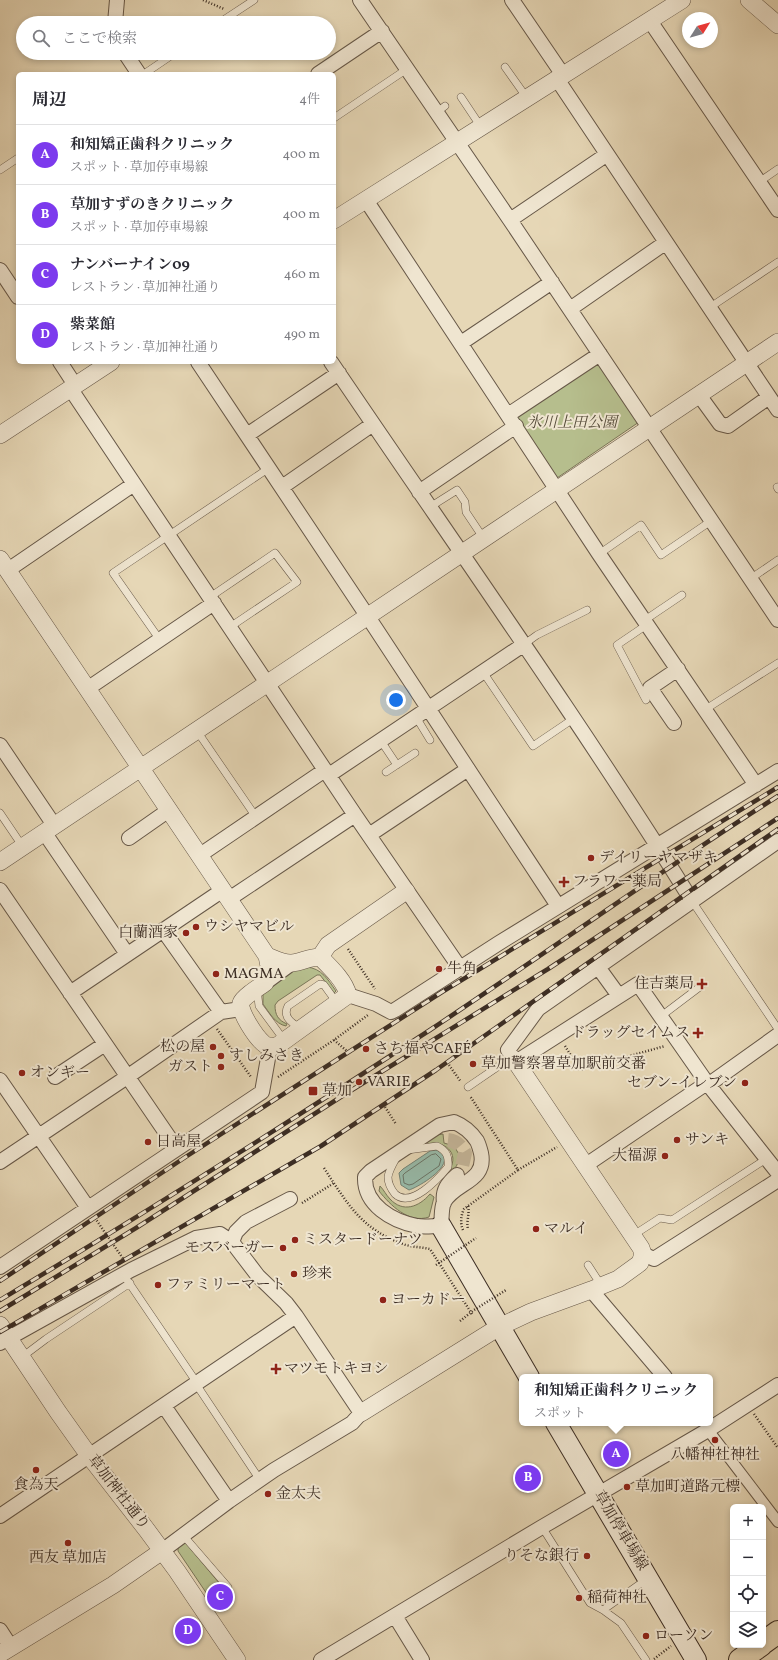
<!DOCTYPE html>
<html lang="ja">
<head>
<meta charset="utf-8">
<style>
  :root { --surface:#fff; --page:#f7f7f7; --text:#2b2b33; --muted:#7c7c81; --line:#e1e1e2; --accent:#7c3aed }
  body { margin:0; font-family:Vollkorn,"Noto Serif JP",serif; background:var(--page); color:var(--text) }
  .controls { position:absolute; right:12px; bottom:12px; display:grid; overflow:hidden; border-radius:6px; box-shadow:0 2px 6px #0003 }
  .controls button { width:36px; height:36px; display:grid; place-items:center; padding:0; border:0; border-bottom:1px solid var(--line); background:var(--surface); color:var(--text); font:20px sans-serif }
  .compass { position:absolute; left:682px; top:12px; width:36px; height:36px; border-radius:50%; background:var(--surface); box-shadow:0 2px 6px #0003; rotate:53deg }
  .you { position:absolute; left:396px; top:700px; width:14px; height:14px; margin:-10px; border:3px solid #fff; border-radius:50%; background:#1a73e8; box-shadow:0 0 0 6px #1a73e833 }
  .badge { display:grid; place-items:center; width:26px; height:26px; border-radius:50%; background:var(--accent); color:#fff; font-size:13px; font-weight:700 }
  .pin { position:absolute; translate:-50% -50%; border:2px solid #fff; box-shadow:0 1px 4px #0006 }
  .popup { position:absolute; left:519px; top:1374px; width:194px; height:52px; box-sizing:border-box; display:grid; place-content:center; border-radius:6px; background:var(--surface); filter:drop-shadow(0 1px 3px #0005); font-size:13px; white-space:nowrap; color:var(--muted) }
  .popup b { font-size:15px; color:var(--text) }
  .popup::after { content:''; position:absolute; left:50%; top:100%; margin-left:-8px; border:8px solid transparent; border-top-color:var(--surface) }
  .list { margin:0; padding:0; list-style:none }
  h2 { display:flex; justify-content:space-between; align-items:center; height:52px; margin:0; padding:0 16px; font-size:17px }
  h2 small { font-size:13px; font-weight:400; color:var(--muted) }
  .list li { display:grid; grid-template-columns:26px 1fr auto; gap:12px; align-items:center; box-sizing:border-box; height:60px; padding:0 16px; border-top:1px solid var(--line) }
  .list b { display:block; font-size:15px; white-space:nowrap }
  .list p { margin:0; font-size:13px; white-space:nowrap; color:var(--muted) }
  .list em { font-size:13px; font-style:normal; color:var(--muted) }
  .icon { flex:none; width:22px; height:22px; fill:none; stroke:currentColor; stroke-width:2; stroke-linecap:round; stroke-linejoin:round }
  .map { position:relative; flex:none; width:778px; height:1660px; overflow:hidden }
  .search { position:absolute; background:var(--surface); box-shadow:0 2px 6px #0003; left:16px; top:16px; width:320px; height:44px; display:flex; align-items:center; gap:10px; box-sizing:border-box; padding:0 14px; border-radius:22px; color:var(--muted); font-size:15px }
  .panel { position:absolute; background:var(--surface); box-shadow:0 2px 6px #0003; left:16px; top:72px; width:320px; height:292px; border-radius:6px }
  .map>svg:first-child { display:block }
</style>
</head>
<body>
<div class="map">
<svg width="778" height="1660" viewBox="0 0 778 1660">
  <rect width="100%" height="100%" fill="#e6d7b6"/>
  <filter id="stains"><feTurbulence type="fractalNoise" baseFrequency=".005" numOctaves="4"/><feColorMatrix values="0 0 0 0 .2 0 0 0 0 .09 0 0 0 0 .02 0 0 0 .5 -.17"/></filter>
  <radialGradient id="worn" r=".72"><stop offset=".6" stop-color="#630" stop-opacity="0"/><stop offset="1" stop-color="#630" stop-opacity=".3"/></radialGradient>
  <!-- green -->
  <path fill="#b6be8d" stroke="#7a7658" d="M598 363 639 422 557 478 518 419V415Z
    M306 967C322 968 328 980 336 991L334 993 320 975H317L278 1001 275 1005C275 1015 278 1020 287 1024L286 1026C275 1024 269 1012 263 1004V993L284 971Z
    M443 1134 444 1143 454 1146 460 1156C458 1166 453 1172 445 1179L443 1178C446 1175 450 1171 451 1167 459 1150 440 1139 425 1145L424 1144 436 1135Z
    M380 1186C384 1190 386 1195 390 1199 403 1213 419 1207 430 1194L434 1197 429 1217C409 1224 390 1205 379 1191Z
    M184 1541 220 1584 207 1594 178 1551V1545Z"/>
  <!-- water -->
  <path fill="#97baa9" stroke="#738274" d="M436 1150C462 1161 421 1186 409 1190L401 1185 399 1173 403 1169 430 1151Z"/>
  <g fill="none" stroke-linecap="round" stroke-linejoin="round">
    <!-- shore -->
    <path stroke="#6a7466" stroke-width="1" d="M436 1154 441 1159 439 1166 413 1184 409 1185 404 1183 403 1175 405 1173 431 1155Z"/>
    <!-- minor-tunnel -->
    <path stroke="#c4b599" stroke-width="14" stroke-dasharray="14 7" stroke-linecap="butt" d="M448 1140C457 1141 460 1145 465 1153L461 1171 457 1175"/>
    <!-- service casing -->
    <g stroke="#675848" stroke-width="8">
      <path id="service" d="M219 23 254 0
        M505 67 527 98
        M144 74 175 53
        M461 97 481 127
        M437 112 445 106
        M334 118 407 69
        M0 170 18 158
        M759 182 778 169
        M709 308 778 262
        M777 487 778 489
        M430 507 457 490 465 502 466 512 484 539
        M599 554 641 525 661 555 711 521
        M750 579 778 560
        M210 597 275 553 297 582 230 627
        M645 620 682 595
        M160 640 113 573 269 468
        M523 645 537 635 587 610
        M483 672 533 746 573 719
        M646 700 617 645 648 624
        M706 709 778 663
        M416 717 430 740
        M197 731 256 817
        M381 741 397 765
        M386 772 415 753
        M0 813 23 847
        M692 901 778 1029
        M257 989 259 1006 284 1040
        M660 1017 701 986
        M301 1029C292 1023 282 1017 288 1006L320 984 324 985 337 1003
        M468 1087 512 1057
        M437 1146C447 1151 449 1157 448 1167 438 1179 411 1209 395 1194 391 1189 388 1183 388 1177 389 1169 396 1159 400 1151Z
        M632 1236 660 1218 672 1220 766 1159
        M588 1265 601 1285
        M123 1274 197 1383
        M22 1357 46 1339 130 1283
        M196 1384 260 1480
        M542 1527 590 1603 603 1610 621 1623 646 1660
        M183 1535 228 1587
        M603 1610 647 1579"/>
    </g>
    <!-- pedestrian casing -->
    <g stroke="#675848" stroke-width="12">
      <path id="pedestrian" d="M708 1430 778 1522"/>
    </g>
    <!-- minor casing -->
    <g stroke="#675848" stroke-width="16">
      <path id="minor" d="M360 0 510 220 778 620
        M512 0 563 75
        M650 21 778 210
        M115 23 117 0
        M125 53 139 74
        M318 74 382 31
        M557 79 778 410
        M366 200 599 554 756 785
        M510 220 606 155
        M0 270 18 297
        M570 309 665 243
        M461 343 552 282
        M60 362 75 385
        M198 362 376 629 558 906
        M331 362C452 541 578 718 692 901
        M70 388 355 815 460 968
        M699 395 720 424 728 426 769 397
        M508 415 600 354
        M247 435 339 373
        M282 487 373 424
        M419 492 516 426
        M8 570 134 484
        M87 689 214 603
        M674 723 650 688 678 669
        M0 745 54 825
        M329 775 523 645
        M44 832 127 954
        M369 835 468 769
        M129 838 169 810
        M778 841 538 1009 508 1050 516 1062 638 984 707 1083 778 1173
        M200 855 325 770
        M0 890 177 1149
        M229 899 355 815
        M163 930 221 1012
        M598 967 619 996
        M265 983 292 963
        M70 993 223 890
        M348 995 376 1004 391 1012 395 1010 499 943 778 771
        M55 1077 105 1044
        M0 1080 88 1208
        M708 1085 778 1035
        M454 1122C464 1126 471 1132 477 1141 479 1145 480 1149 481 1153 487 1182 455 1182 444 1202 441 1208 442 1219 441 1226 433 1226 424 1227 417 1226 392 1221 364 1205 365 1177L371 1171 440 1125Z
        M0 1162 127 1077 221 1012 241 1009
        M586 1165 707 1083
        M444 1203C442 1190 448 1183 457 1175
        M643 1254 654 1259 778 1180
        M0 1267 262 1092 270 1047
        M591 1290 665 1377
        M0 1343 131 1270 196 1238 220 1234 232 1242
        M164 1406 229 1501
        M0 1516 296 1316
        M162 1551 229 1501 274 1470 352 1423 361 1413 296 1316 286 1303 258 1276 232 1242 236 1232 246 1222 290 1199
        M395 1616 422 1660
        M0 1630 11 1647
        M321 1660 542 1527 708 1430 778 1385"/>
    </g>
    <!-- tertiary casing -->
    <g stroke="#675848" stroke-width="18">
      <path id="tertiary" d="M749 0 778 25
        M334 220 682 0
        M0 435 111 362
        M0 559 267 956 269 966 265 983C259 987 243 997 241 1003 239 1012 256 1037 263 1043 267 1047 272 1047 277 1046L348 995C345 981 330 967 320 957 309 957 302 962 292 963 283 964 275 959 267 956
        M0 862 778 342
        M320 957 328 945 406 891
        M0 1325 58 1412 90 1457 146 1529 177 1571 237 1660
        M361 1413 499 1327 531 1312 591 1290 618 1279 640 1263 643 1254 641 1248 516 1062
        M0 1654 113 1585 162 1551"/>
    </g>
    <!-- secondary casing -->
    <g stroke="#3d2e24" stroke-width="22">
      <path id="secondary" d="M441 1226 529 1377
        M556 1423 696 1660"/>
    </g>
    <!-- primary casing -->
    <g stroke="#3d2e24" stroke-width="24">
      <path id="primary" d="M763 1643 778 1632
        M740 1660 761 1645"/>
    </g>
    <!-- path -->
    <path stroke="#3d2e24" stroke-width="2.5" stroke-dasharray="1 2" stroke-linecap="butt" d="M203 0 224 9
      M348 949 375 989
      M217 1029 251 1077
      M334 1040 348 1052
      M565 1046 580 1070 665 1046
      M449 1065 461 1082
      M278 1077 334 1040 368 1015
      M385 1107 396 1124
      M324 1168C347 1203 361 1229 403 1244 411 1247 421 1247 430 1249L472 1314
      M518 1170 557 1147
      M302 1203 334 1183
      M468 1206C470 1214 466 1221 468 1229
      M95 1218 124 1260
      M463 1230C460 1223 461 1215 464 1209L518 1170 470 1096
      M754 1414 778 1448
      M654 1659 671 1646"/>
    <!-- service -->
    <use href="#service" stroke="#efe5d0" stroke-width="7"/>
    <!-- pedestrian -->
    <use href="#pedestrian" stroke="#efe5d0" stroke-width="10"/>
    <!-- minor -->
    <use href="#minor" stroke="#efe5d0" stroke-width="14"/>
    <!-- tertiary -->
    <use href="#tertiary" stroke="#efe5d0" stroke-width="17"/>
    <!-- secondary -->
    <use href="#secondary" stroke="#efe5d0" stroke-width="20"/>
    <!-- primary -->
    <use href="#primary" stroke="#e6d7b6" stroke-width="22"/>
    <!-- rail casing -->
    <g stroke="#3d2e24" stroke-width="4.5">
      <path id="rail" d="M0 1281 184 1158 442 992 778 787
        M0 1300C145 1213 288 1123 430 1030 546 953 660 871 778 796
        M0 1311 136 1228 347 1093 548 969 778 818
        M0 1332 321 1146 436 1070 778 829"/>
    </g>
    <!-- rail -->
    <use href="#rail" stroke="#efe5d0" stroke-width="3" stroke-dasharray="9" stroke-linecap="butt"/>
    <!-- path-bridge -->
    <path stroke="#3d2e24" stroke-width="2.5" stroke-dasharray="1 2" stroke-linecap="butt" d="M436 1265 476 1238
      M460 1321 474 1310 506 1290"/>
  </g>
  <!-- markers -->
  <g fill="#8f2418" stroke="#efe5d0" stroke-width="1.5">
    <circle cx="591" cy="858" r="4"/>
    <path d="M562 876h4v4h4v4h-4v4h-4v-4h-4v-4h4z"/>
    <circle cx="196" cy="927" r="4"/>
    <circle cx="186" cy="933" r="4"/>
    <circle cx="439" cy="969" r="4"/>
    <circle cx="216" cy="974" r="4"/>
    <path d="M700 978h4v4h4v4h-4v4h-4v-4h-4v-4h4z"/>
    <path d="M696 1027h4v4h4v4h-4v4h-4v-4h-4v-4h4z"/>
    <circle cx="213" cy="1047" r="4"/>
    <circle cx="366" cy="1049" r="4"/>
    <circle cx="221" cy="1056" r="4"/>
    <circle cx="473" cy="1064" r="4"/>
    <circle cx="221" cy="1067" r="4"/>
    <circle cx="22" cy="1073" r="4"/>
    <circle cx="359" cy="1082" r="4"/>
    <circle cx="745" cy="1083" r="4"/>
    <rect x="308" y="1086" width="10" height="10" rx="2"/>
    <circle cx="677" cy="1140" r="4"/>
    <circle cx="148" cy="1142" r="4"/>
    <circle cx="665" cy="1156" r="4"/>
    <circle cx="536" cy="1229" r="4"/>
    <circle cx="295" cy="1240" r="4"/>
    <circle cx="283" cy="1248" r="4"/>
    <circle cx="294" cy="1274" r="4"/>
    <circle cx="158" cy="1285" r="4"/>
    <circle cx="383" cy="1300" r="4"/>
    <path d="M274 1363h4v4h4v4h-4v4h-4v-4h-4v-4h4z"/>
    <circle cx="715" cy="1440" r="4"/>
    <circle cx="36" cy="1470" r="4"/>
    <circle cx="627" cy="1487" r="4"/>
    <circle cx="268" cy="1494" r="4"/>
    <circle cx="68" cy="1543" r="4"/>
    <circle cx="587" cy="1556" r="4"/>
    <circle cx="579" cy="1598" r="4"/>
    <circle cx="646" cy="1636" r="4"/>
  </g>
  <g text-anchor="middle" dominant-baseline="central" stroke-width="4" stroke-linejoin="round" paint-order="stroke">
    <!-- park labels -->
    <g font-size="15" font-style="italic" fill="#554b39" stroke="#efe5d0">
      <text x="572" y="423">氷川上田公園</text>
    </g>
    <!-- poi labels -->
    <g font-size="15" fill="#3d2e24" stroke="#efe5d0" text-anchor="start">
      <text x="599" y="858">デイリーヤマザキ</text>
      <text x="572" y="882">フラワー薬局</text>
      <text x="204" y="927">ウシヤマビル</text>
      <text x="178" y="933" text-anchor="end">白蘭酒家</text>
      <text x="447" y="969">牛角</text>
      <text x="224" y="974">MAGMA</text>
      <text x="694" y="984" text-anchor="end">住吉薬局</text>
      <text x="690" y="1033" text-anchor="end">ドラッグセイムス</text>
      <text x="205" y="1047" text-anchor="end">松の屋</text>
      <text x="374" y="1049">さち福やCAFÉ</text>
      <text x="229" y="1056">すしみさき</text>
      <text x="481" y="1064">草加警察署草加駅前交番</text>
      <text x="213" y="1067" text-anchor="end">ガスト</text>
      <text x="30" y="1073">オンギー</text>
      <text x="367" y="1082">VARIE</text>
      <text x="737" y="1083" text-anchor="end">セブン-イレブン</text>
      <text x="322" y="1091">草加</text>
      <text x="685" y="1140">サンキ</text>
      <text x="156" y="1142">日高屋</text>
      <text x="657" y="1156" text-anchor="end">大福源</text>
      <text x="544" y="1229">マルイ</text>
      <text x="303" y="1240">ミスタードーナツ</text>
      <text x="275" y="1248" text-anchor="end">モスバーガー</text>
      <text x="302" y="1274">珍来</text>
      <text x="166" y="1285">ファミリーマート</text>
      <text x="391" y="1300">ヨーカドー</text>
      <text x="284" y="1369">マツモトキヨシ</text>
      <text x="715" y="1455" text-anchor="middle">八幡神社神社</text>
      <text x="36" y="1485" text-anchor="middle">食為天</text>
      <text x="635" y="1487">草加町道路元標</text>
      <text x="276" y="1494">金太夫</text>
      <text x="579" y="1556" text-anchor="end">りそな銀行</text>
      <text x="68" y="1558" text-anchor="middle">西友 草加店</text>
      <text x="587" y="1598">稲荷神社</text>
      <text x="654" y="1636">ローソン</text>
    </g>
    <!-- street labels -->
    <g font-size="15" fill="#3d2e24" stroke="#efe5d0">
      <text transform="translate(118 1493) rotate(52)">草加神社通り</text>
      <text transform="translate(620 1531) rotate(59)">草加停車場線</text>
    </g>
  </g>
  <rect width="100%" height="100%" filter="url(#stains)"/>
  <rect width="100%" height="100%" fill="url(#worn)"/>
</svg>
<div class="controls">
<button>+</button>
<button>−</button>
<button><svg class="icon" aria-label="locate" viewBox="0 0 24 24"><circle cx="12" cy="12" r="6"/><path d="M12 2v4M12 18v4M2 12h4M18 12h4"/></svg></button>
<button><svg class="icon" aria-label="layers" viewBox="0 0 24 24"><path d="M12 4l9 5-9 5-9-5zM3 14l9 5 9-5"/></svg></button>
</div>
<svg class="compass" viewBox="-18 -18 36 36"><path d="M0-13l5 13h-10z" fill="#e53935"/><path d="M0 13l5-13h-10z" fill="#7c7c81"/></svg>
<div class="you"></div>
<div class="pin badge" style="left:616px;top:1454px">A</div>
<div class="popup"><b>和知矯正歯科クリニック</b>スポット</div>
<div class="pin badge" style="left:528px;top:1478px">B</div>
<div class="pin badge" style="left:220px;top:1597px">C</div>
<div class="pin badge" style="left:188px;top:1631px">D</div>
<div class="search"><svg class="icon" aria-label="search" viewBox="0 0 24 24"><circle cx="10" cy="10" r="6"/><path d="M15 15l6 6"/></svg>ここで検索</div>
<section class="panel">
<h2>周辺<small>4件</small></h2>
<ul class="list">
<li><span class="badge">A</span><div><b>和知矯正歯科クリニック</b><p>スポット · 草加停車場線</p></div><em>400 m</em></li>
<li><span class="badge">B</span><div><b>草加すずのきクリニック</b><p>スポット · 草加停車場線</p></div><em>400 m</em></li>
<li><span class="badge">C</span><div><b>ナンバーナイン09</b><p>レストラン · 草加神社通り</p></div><em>460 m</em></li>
<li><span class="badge">D</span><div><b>紫菜館</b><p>レストラン · 草加神社通り</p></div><em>490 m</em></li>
</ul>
</section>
</div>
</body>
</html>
